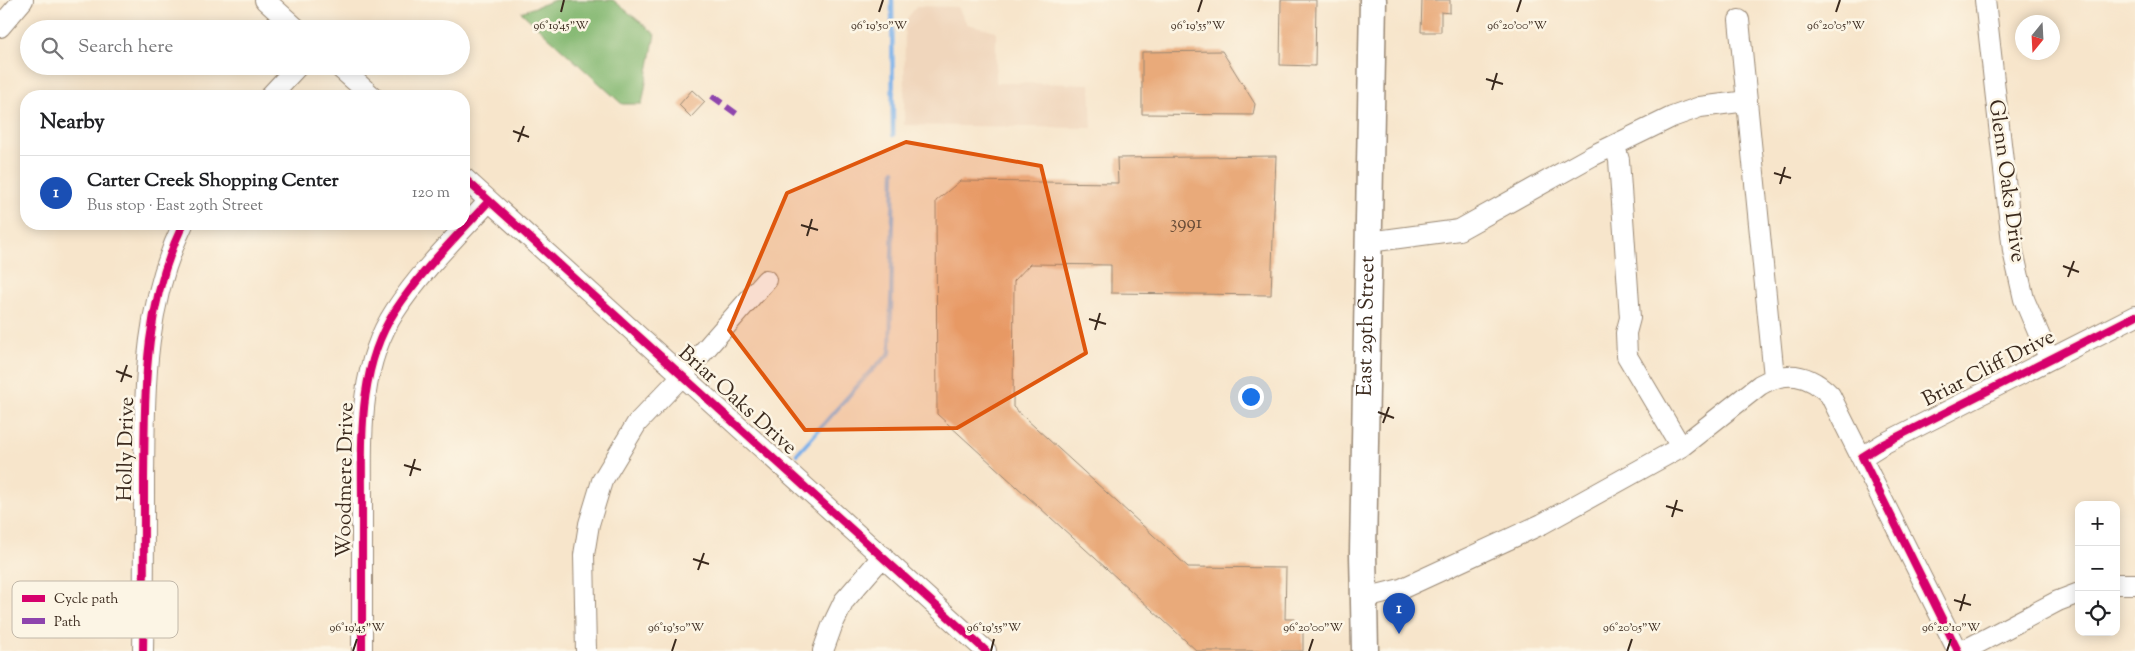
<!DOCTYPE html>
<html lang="en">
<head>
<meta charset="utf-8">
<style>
  :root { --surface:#fff; --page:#f2f2f2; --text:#202124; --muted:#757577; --line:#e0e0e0; --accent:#d93025 }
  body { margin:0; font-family:"Sorts Mill Goudy",serif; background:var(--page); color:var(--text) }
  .controls { position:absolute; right:15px; bottom:15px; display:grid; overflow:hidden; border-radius:10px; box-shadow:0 2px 12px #0003 }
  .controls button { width:45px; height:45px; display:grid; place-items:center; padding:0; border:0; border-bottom:1px solid var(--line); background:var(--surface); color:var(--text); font:25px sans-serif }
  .compass { position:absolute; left:2015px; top:15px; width:45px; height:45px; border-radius:50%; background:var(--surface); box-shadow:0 2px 12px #0003; rotate:198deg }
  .you { position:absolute; left:1250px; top:396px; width:18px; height:18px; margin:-12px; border:4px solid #fff; border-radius:50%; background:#1a73e8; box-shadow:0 0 0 8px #1a73e833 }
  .badge { display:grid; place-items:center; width:32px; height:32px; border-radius:50%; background:var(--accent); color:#fff; font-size:16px; font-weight:700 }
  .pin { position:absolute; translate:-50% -41px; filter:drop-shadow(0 1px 2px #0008) }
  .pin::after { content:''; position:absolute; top:26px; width:18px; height:15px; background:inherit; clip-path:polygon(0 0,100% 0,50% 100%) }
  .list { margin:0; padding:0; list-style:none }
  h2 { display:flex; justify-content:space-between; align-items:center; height:65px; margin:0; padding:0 20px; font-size:21px }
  h2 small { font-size:16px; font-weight:400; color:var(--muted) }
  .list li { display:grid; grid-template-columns:32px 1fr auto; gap:15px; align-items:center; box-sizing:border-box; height:75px; padding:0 20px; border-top:1px solid var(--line) }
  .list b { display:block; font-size:19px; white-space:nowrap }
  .list p { margin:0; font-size:16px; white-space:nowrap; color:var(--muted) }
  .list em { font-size:16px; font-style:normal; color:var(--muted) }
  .icon { flex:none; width:28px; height:28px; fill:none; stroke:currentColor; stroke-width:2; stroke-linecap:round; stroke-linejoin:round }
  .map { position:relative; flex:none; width:2135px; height:651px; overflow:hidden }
  .search { position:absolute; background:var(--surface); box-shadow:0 2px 12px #0003; left:20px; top:20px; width:450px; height:55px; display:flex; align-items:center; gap:12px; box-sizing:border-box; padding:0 18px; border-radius:28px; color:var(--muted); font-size:19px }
  .panel { position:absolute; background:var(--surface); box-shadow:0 2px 12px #0003; left:20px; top:90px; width:450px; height:140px; border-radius:20px }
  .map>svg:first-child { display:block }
</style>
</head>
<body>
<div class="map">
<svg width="2135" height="651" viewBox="0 0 2135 651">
  <rect width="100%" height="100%" fill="#fcf5e5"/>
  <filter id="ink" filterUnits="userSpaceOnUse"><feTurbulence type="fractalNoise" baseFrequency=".02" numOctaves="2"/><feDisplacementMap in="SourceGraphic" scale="10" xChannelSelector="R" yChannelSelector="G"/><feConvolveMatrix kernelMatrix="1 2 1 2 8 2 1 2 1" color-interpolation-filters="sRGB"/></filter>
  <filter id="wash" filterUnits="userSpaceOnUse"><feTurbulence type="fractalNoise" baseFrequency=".0096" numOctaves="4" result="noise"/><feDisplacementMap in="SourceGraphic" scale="20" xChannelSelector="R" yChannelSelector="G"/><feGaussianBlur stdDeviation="1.12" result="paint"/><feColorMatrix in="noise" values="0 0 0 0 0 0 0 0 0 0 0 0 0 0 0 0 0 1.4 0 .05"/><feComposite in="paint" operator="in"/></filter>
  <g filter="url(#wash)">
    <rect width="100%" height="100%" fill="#f7e5cb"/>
    <!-- built -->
    <path fill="#f0d6bc" d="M917 6 958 7 967 24 996 31V83L1090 84 1092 128 904 125 905 21Z"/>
    <!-- forest -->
    <path fill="#87ba74" stroke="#617249" d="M555 0H613L655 34 642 104H622L521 12Z"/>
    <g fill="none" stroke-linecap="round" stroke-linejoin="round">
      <!-- stream -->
      <path stroke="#7cb1ea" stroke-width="4.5" d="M892 0 893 135
        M797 454 869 373 890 353 894 170"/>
    </g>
    <g id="blocks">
      <!-- building -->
      <path fill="#e9aa7a" d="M1281 0H1316L1315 66 1280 65Z
        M1422 0H1450V13L1441 12V32H1421Z
        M1222 51 1255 104 1253 115 1142 114V52Z
        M692 90 705 102 691 117 679 105Z
        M1276 156 1271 295 1111 293V265L1030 264 1014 281 1013 407 1188 567 1286 568 1285 619H1294L1303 629V651H1197L937 414 936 201 960 181 1118 183 1117 158Z"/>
    </g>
  </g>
  <g filter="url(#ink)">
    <use href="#blocks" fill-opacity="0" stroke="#998874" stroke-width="1"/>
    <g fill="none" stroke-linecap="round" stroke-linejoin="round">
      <!-- minor casing -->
      <g stroke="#998874" stroke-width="22">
        <path id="minor" d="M265 0 297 29
          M1985 0 2013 251 2024 299 2049 358
          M1739 20 1774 377
          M0 27 23 0
          M338 66 372 96
          M270 96 298 66
          M1615 147 1619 160 1630 318 1626 333 1627 356 1681 447
          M464 178 986 651
          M1369 242 1459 230 1592 156 1672 117 1700 107 1747 101
          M1862 457 1883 444 2135 316
          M2116 584H2135
          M1365 598 1401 589 1542 524 1681 447 1760 385C1786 370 1808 373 1830 395L1958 651
          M143 651C144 594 144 537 144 480 145 389 143 308 183 224
          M362 651C362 603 362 555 362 506 362 440 357 369 395 311 421 271 457 236 489 201
          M586 651 584 555 589 524 602 481 637 423 683 375 766 280
          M823 651 832 626 844 601 883 556
          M1963 651 2058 601 2079 593"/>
      </g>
      <!-- major casing -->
      <g stroke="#998874" stroke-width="29">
        <g id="major">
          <path id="s1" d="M1365 651 1363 553 1373 0"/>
        </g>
      </g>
      <!-- minor -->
      <use href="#minor" stroke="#fff" stroke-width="20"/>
      <!-- major -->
      <use href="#major" stroke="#fff" stroke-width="26"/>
      <!-- quiet -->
      <path stroke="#8e44ad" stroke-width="6" stroke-dasharray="12 6" stroke-linecap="butt" d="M712 96 741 117"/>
      <!-- cycleway casing -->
      <g stroke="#fcf5e5" stroke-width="11">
        <path id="cycleway" d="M464 178 986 651
          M143 651C144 594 144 537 144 480 145 389 143 308 183 224
          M362 651C362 603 362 555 362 506 362 440 357 369 395 311 421 271 457 236 489 201
          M1958 651 1862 457 1883 444 2135 316"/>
      </g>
      <!-- cycleway -->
      <use href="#cycleway" stroke="#d6006c" stroke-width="8"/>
    </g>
  </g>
  <!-- marked area -->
  <path fill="#df570d" fill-opacity="0.2" stroke="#df570d" stroke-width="4" stroke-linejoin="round" d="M906 142 1041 166 1086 353 957 428 805 430 729 330 787 193Z"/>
  <!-- ticks -->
  <path fill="none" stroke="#3b2a1e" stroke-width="2" d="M561 12 564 0M879 12 883 0M1198 12 1202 0M1517 12 1521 0M1836 12 1840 0M1486 79 1503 84M1492 90 1497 73M513 131 529 137M518 142 524 126M1774 173 1791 178M1780 184 1785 167M801 225 818 230M807 236 812 219M2063 266 2079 272M2068 277 2074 261M1089 319 1106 324M1095 330 1100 313M116 371 132 377M121 382 127 365M1378 412 1394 418M1383 423 1389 407M404 465 421 470M410 476 415 459M1666 506 1683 511M1672 517 1677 500M693 559 709 564M698 570 704 553M1954 600 1971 605M1960 611 1965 594M353 651 357 639M672 651 676 639M991 651 994 639M1309 651 1313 639M1628 651 1632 639M1947 651 1951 639"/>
  <g text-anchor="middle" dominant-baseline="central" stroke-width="5" stroke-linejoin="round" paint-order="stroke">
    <!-- number labels -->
    <g font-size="19" fill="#664a35">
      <text x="1186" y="223">3991</text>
    </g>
    <!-- street labels -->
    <g font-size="21" fill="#3b2a1e" stroke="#fcf5e5">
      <text transform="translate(2006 181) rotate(82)">Glenn Oaks Drive</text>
      <text stroke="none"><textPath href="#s1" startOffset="325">East 29th Street</textPath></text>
      <text transform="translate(1989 369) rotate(-27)">Briar Cliff Drive</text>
      <text transform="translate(737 401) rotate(42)">Briar Oaks Drive</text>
      <text transform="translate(127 449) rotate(-89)">Holly Drive</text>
      <text transform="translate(346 480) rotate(-89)">Woodmere Drive</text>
    </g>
  </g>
  <!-- legend -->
  <rect x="12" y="581" width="166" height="57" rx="8" fill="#fcf5e5" stroke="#c2b8a9" stroke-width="1"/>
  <rect x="22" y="595" width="23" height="7" fill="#d6006c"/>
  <rect x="22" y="618" width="23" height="6" fill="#8e44ad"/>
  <g font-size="14" fill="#3b2a1e">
    <text x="54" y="603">Cycle path</text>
    <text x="54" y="626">Path</text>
  </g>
  <g font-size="12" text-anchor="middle" fill="#3b2a1e" stroke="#fcf5e5" stroke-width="5" stroke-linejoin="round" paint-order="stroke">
    <text x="561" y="29">96°19'45"W</text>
    <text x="879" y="29">96°19'50"W</text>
    <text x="1198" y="29">96°19'55"W</text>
    <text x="1517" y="29">96°20'00"W</text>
    <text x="1836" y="29">96°20'05"W</text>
    <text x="357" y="631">96°19'45"W</text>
    <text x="676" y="631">96°19'50"W</text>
    <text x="994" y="631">96°19'55"W</text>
    <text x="1313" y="631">96°20'00"W</text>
    <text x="1632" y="631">96°20'05"W</text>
    <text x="1951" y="631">96°20'10"W</text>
  </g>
</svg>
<div class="controls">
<button>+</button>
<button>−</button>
<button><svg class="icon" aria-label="locate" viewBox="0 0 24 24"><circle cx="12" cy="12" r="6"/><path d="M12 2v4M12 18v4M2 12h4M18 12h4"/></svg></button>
</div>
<svg class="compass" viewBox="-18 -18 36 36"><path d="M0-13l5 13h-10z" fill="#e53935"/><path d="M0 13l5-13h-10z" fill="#757577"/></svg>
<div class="you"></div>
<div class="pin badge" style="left:1399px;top:634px;background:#1a4fb4">1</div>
<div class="search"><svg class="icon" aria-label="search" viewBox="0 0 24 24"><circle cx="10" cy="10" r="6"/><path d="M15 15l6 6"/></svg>Search here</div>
<section class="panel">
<h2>Nearby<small></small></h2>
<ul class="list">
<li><span class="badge" style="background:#1a4fb4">1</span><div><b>Carter Creek Shopping Center</b><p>Bus stop · East 29th Street</p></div><em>120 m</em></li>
</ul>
</section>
</div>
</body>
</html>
